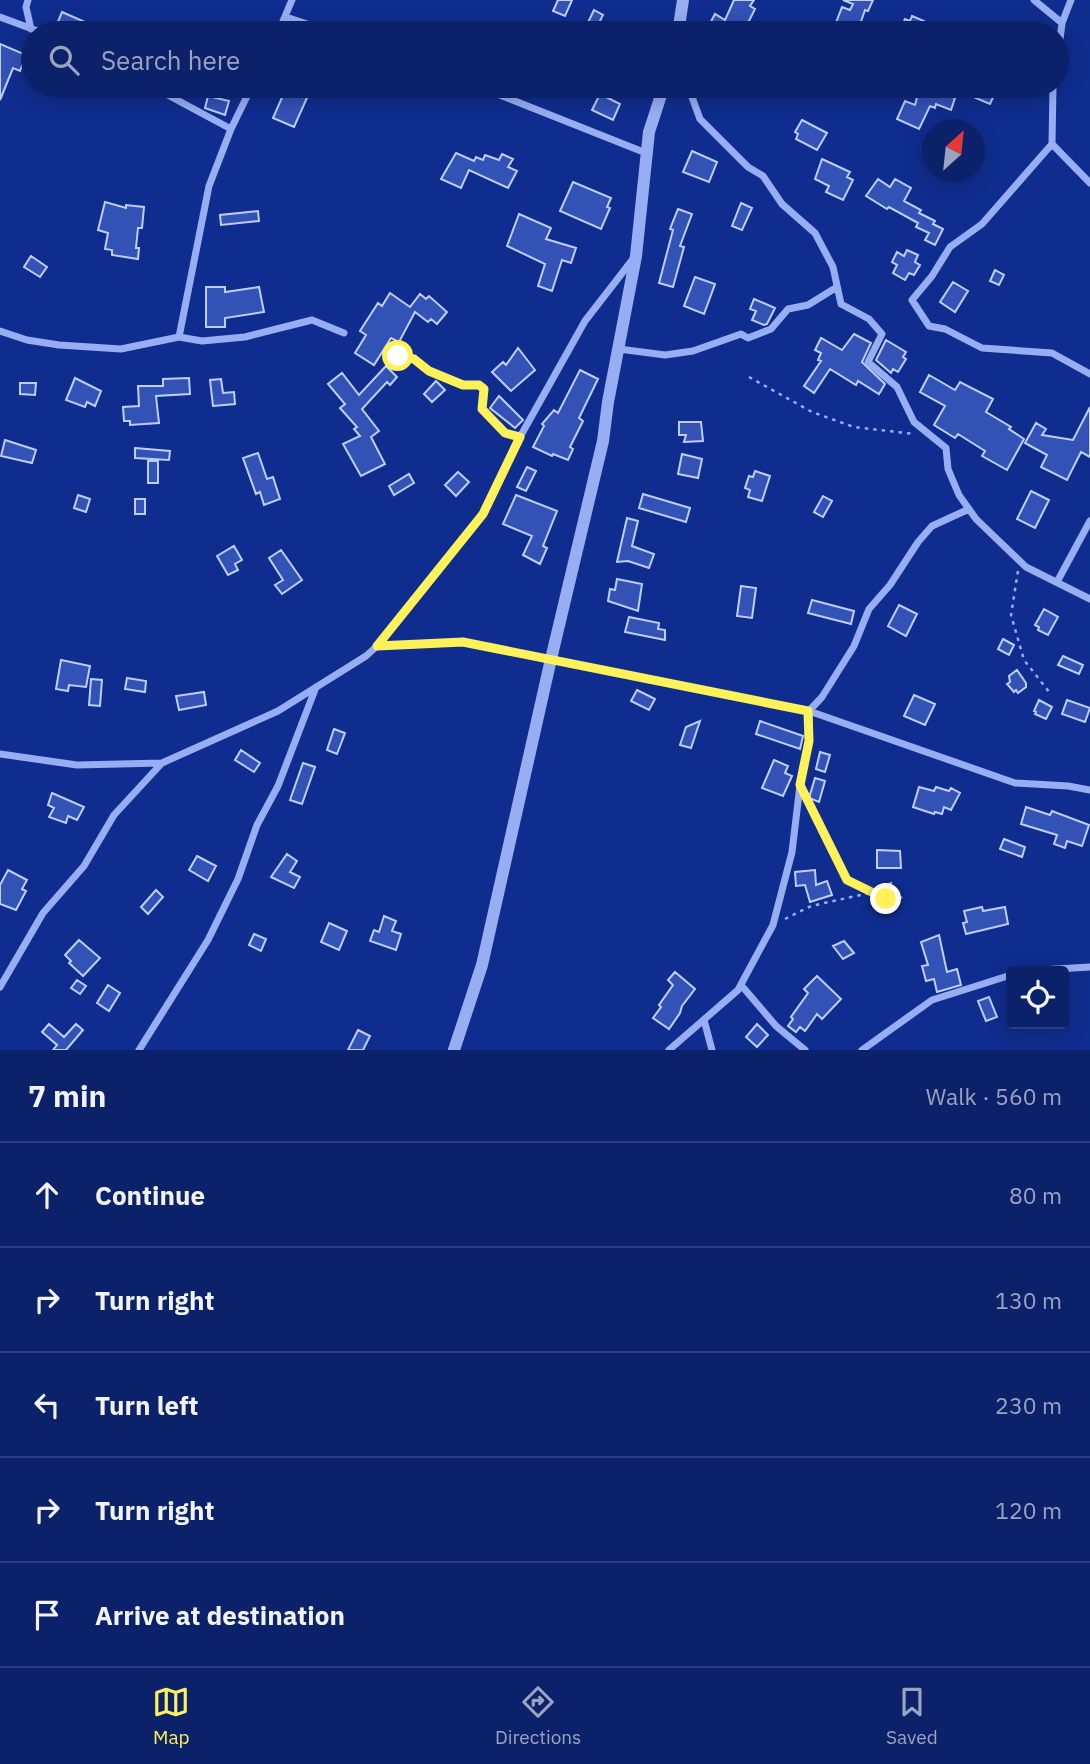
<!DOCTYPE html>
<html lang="en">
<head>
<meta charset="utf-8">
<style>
  :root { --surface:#0b226a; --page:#192f72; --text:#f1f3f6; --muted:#9aa4c1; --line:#2b3f7e; --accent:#fff159 }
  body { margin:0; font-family:"IBM Plex Sans",sans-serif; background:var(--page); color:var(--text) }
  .controls { position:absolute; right:21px; bottom:21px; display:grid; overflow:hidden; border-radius:7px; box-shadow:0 4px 18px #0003 }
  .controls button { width:63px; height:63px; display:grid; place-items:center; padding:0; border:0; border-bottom:2px solid var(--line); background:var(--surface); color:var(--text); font:35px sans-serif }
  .compass { position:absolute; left:922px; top:119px; width:63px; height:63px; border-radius:50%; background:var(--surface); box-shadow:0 4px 18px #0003; rotate:27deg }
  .stop { position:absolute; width:21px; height:21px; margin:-16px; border:5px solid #fff159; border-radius:50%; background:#fff }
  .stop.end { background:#fff159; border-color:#fff; box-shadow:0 2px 7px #0008 }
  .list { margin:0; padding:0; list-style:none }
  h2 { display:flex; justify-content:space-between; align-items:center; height:91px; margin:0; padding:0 28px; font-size:30px }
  h2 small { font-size:23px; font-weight:400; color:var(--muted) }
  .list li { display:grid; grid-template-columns:46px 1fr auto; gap:21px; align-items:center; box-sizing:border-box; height:105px; padding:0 28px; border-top:2px solid var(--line) }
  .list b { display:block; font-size:26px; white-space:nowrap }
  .list em { font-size:23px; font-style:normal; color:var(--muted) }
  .icon { flex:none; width:38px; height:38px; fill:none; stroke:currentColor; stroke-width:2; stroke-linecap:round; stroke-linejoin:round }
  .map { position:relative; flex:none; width:1090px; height:1050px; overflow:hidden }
  .search { position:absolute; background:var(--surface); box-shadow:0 4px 18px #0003; left:21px; right:21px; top:21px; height:77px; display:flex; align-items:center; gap:18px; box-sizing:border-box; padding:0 24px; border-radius:38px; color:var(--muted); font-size:26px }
  .sheet { height:616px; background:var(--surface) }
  nav { display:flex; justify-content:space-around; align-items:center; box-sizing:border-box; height:98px; border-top:2px solid var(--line); background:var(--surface); font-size:19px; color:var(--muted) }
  nav a { display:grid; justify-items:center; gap:4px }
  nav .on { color:var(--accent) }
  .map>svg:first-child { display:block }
</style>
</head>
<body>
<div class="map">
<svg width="1090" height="1050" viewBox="0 0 1090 1050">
  <rect width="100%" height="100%" fill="#0f2d8e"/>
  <!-- building -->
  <path fill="#3352b6" stroke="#becefe" stroke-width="2" d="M558 0H572L565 16 553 11Z
    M734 0H754L750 6 755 9 743 33H705L715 14 725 20Z
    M843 0H873L868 11 865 10 857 33H832L842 7 850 10 853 4Z
    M594 10 603 15 594 33H583Z
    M62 12 110 33H79L57 24Z
    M912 16 924 21 919 33H899L905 19 910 21Z
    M0 44 26 55 20 71 13 68 0 100Z
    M287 86H297L310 91 294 127 273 118Z
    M920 86 955 98 951 110 936 104 935 108 930 106 919 129 897 119 905 101 915 105Z
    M975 86H994L993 90 996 91 990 104 971 96Z
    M600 94 620 104 613 120 592 110Z
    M208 96 229 101 225 115 205 108Z
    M802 120 827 133 817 150 796 139 798 134 795 132Z
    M692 151 717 162 709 182 683 172Z
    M456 153 474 161 476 157 483 160 485 155 499 160 502 154 513 159 508 167 517 171 508 188 469 170 461 188 441 179Z
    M822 159 850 172 847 177 853 180 843 200 826 192 829 186 815 179Z
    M878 179 890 187 895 179 911 188 904 201 921 210 919 213 935 221 933 224 943 229 935 245 925 240 929 233 916 227 918 223 889 207 887 209 866 196Z
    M573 182 611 198 607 207 610 208 601 229 560 211Z
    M105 202 126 208V205L144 207 142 228H138L136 248H139L138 259 112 255V250L105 249 108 233 98 230Z
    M741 203 752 208 742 230 732 226Z
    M678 209 692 214 680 246 684 247 673 287 659 283 673 230 670 229Z
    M258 211 259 221 221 225 220 215Z
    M519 214 551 228 546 239 576 248 571 263 562 260 552 291 538 286 545 264 507 246Z
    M907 250 918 255 915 262 920 265 914 275 909 273 905 280 893 273 897 265 892 262 897 252 904 256Z
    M31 256 47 267 40 277 24 267Z
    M995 270 1004 275 999 285 990 281Z
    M695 277 715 284 704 314 684 306Z
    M953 282 968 291 955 312 940 302Z
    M206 287H225V292L259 287 264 312 225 318V327H206Z
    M390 293 410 307 420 294 426 299 429 296 447 312 437 324 431 319 428 322 415 312 399 342 391 338 374 365 355 353 366 335 360 331 378 303 382 306Z
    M754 299 775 308 767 324 764 325 752 320 756 311 750 309Z
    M854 334 871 343 862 362 885 384 879 394 858 381 856 385 830 369 814 393 804 386 821 361 818 360 821 353 815 350 821 338 842 350Z
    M886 340 906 352 903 357 906 359 898 372 893 369 891 373 876 360Z
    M518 348 535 370 511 391 492 372 503 362 506 365Z
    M386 366 397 377 390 385 387 382 362 409 379 431 371 437 385 464 361 476 343 444 360 436 354 429 357 427 340 408 345 404 328 384 342 373 359 395Z
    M580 370 598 379 579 418 583 421 570 447 573 449 568 460 553 454 552 456 533 447 544 426 542 424 554 410 558 413Z
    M929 375 955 390 960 382 993 399 986 412 1011 427 1009 429 1024 439 1007 470 982 456 985 451 958 434 955 438 934 425 945 406 920 392Z
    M75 378 101 391 95 406 87 402 85 407 66 400Z
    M189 378 190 394 156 396 159 423 130 425V421H124L123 407 139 406 138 386H163V379Z
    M221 379 223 393 234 392 235 404 213 406 210 380Z
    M436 381 445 390 432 402 424 394Z
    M20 383H36L35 395 20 394Z
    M499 396 523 420 515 428 490 408Z
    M1090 407V457L1081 452 1067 480 1041 467 1047 455 1025 443 1036 423 1046 429 1042 435 1073 440Z
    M679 422H701L703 441 684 442 686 435H679Z
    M5 440 36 450 32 463 1 456Z
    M135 448 170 451 169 460 135 458Z
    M258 453 267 479 273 477 280 499 264 505 260 492 256 494 243 458Z
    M682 454 702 459 698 478 678 474Z
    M148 461H158V483H148Z
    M527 467 536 471 526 491 517 487Z
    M755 471 770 476 762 501 748 497 750 490 745 488 749 476 753 477Z
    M458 472 469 482 456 496 445 485Z
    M409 474 414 483 394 495 389 486Z
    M1031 491 1049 500 1035 528 1017 519Z
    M643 494 690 508 686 522 639 508Z
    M78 495 90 499 86 512 74 508Z
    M516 495 557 511 543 546 547 548 540 564 523 555 532 536 503 524Z
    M823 496 832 501 823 517 814 512Z
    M135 499H145V514H135Z
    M627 518 638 521 632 546 654 554 649 568 628 561 617 562Z
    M234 546 242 560 235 564 238 570 228 575 217 556Z
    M281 550 302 580 282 594 275 585 283 580 269 558Z
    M617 579 642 584 638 611 608 601 610 589 615 590Z
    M741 586 756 588 752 618 737 616Z
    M812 600 854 611 851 624 808 613Z
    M899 605 917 614 906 636 888 626Z
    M1044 609 1058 617 1048 635 1038 630 1039 627 1035 625Z
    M629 617 659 623 658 629 665 630V640L625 632Z
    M1003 639 1014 645 1009 655 998 649Z
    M1063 656 1083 665 1079 674 1058 665Z
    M61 660 90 666 86 687 69 685 68 691 56 689Z
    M1017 670 1026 683V687L1018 693 1016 690 1014 692 1007 684 1010 682 1009 676Z
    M127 678 146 681 145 692 125 689Z
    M91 679 102 680 100 706 89 705Z
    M637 690 655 699 649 710 631 701Z
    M204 692 206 705 179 710 176 696Z
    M914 695 935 704 925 725 904 716Z
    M1039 700 1052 707 1046 719 1035 714 1036 712 1034 711Z
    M1067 700 1090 708 1085 722 1062 714Z
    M700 721 691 748 680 745 686 727Z
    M760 721 803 736 800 749 756 734Z
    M334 729 345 733 337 754 327 750Z
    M241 750 260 763 254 772 235 760Z
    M820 752 830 755 825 772 816 769Z
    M774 760 788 766 785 773 792 776 783 796 762 788Z
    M303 763 315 767 302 804 290 800Z
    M815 778 825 781 819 802 809 798Z
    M919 787 934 791 936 787 949 791 951 788 960 793 951 810 944 807 942 814 935 812 934 814 913 807Z
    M52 793 84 807 77 820 68 816 66 823 49 817 54 808 48 805Z
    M1026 807 1050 815 1052 811 1089 825 1082 846 1067 841 1065 848 1054 844 1057 835 1021 824Z
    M1004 839 1025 847 1022 857 1000 849Z
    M877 850 900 851 901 868H877Z
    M287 854 297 861 290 872 300 877 294 888 271 877Z
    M197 856 216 866 208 881 189 870Z
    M8 870 27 880 22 889 26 891 16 910 0 904V885Z
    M815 870 816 885 827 881 832 895 810 902 805 885 796 886 795 872Z
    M156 890 163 897 148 914 141 907Z
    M982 907 983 911 1005 907 1008 924 966 934 963 923 967 922 964 911Z
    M384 916 396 921 392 931 401 934 396 950 370 941 374 930 379 932Z
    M329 923 347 931 339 950 321 942Z
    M254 934 266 939 261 951 249 945Z
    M939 935 947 972 957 969 961 985 937 992 934 979 926 981 922 966 928 965 921 942Z
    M79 940 100 958 83 976 69 963 71 961 65 955Z
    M844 941 854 953 843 959 833 946Z
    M675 972 695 989 682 1006 680 1013 669 1029 653 1018 661 1007 659 1005 673 985 668 980Z
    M817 976 841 999 822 1019 817 1014 805 1031 800 1027 796 1032 788 1026 793 1019 791 1017 808 993 804 989Z
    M77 980 86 986 80 994 71 988Z
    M108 985 120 993 109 1011 97 1003Z
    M989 997 997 1017 986 1021 978 1001Z
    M49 1024 64 1037 76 1024 83 1030 66 1050H53L57 1045 42 1032Z
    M757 1024 768 1035 757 1047 746 1037Z
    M358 1030 370 1036 363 1050H348Z"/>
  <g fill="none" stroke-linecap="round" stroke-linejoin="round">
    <!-- path -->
    <path stroke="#97aef3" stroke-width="2.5" stroke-dasharray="3.5 5" stroke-linecap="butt" d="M749 377 812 412 854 427 914 434
      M1018 571 1011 615 1024 660 1050 693
      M808 801 847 880 886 899 907 897
      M785 919 811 906 874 892 893 882"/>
    <!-- minor -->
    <path stroke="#97aef3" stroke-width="7" d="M28 0 26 7 31 29
      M1034 0 1062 23
      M0 17 43 33
      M286 17 334 33
      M278 33 292 0
      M1057 63 1062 23 1071 0
      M151 86 231 129
      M477 86 646 153
      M688 86 700 119 748 167 763 176 782 204 815 233 833 267 841 304 869 319 882 334 868 362 897 387 914 422 946 448 948 469 959 495 976 519 1026 567 1090 599
      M1053 86 1052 144 982 224 950 247 932 276 912 300 929 326 945 329 982 348 1052 353 1090 374
      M1052 144 1090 183
      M0 331 27 340 59 345 121 349 179 337 202 341 245 337 312 320 344 333
      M179 337 209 186 231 129 252 86
      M619 349 665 355 693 351 741 334 748 338 771 329 788 309 808 305 837 287
      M398 356 414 359 429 371 463 385H479L484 389 482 409 505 433 520 437
      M1057 582 1090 521
      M377 646 463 642 809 711 1015 783 1068 786 1090 790
      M0 754 77 765 162 763
      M1023 971 1090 967
      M741 985 776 1026 805 1050
      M0 987 43 913 84 866 114 815 162 763 278 711 366 656 377 646 483 514 520 437 585 321 633 259
      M704 1020 712 1050
      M139 1050 208 940 238 879 257 825 278 786 316 687
      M669 1050 738 990 773 925 792 852 800 785 809 741V711L822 697 854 646 869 609 890 585 918 542 932 526 969 509
      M862 1050 932 1000 1011 975"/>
    <!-- tertiary -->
    <path stroke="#97aef3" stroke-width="12" d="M678 33 683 0
      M454 1050 482 965 551 659 603 441 608 402 636 256 649 132 664 86"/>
  </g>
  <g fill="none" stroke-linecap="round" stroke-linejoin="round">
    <!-- route -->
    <path stroke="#fff159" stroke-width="9" d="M398 356 414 359 429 371 463 385H479L484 389 482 409 505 433 520 437 483 514 377 646 463 642 808 711 809 741 800 785 847 880 886 899"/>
  </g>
</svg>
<div class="controls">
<button><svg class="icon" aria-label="locate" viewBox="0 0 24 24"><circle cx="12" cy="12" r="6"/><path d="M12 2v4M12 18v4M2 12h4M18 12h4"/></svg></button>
</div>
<svg class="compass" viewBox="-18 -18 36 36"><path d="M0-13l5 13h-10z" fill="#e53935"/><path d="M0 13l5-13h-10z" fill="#9aa4c1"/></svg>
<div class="stop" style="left:398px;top:356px"></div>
<div class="stop end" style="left:886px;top:899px"></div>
<div class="search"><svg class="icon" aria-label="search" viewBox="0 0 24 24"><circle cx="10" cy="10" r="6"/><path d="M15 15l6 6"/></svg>Search here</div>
</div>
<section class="sheet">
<h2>7 min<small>Walk · 560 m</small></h2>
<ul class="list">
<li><svg class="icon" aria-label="ahead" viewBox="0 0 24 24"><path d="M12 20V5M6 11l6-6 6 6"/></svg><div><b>Continue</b></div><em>80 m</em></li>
<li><svg class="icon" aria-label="right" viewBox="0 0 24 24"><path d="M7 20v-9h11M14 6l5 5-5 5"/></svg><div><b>Turn right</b></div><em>130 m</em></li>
<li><svg class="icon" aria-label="left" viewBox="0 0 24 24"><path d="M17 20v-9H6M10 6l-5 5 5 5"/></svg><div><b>Turn left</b></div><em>230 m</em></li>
<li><svg class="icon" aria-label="right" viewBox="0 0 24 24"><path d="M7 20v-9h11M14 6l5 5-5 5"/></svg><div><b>Turn right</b></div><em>120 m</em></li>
<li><svg class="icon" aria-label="arrive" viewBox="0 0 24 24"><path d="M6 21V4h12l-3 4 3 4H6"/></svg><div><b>Arrive at destination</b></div></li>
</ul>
</section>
<nav>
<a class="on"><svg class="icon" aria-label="map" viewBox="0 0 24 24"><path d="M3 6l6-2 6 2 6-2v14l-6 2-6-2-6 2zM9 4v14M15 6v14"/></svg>Map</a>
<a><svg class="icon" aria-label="directions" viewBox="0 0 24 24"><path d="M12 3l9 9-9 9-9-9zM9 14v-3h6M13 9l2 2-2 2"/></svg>Directions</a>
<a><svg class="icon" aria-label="saved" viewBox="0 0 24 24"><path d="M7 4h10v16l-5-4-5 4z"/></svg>Saved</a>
</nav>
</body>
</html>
